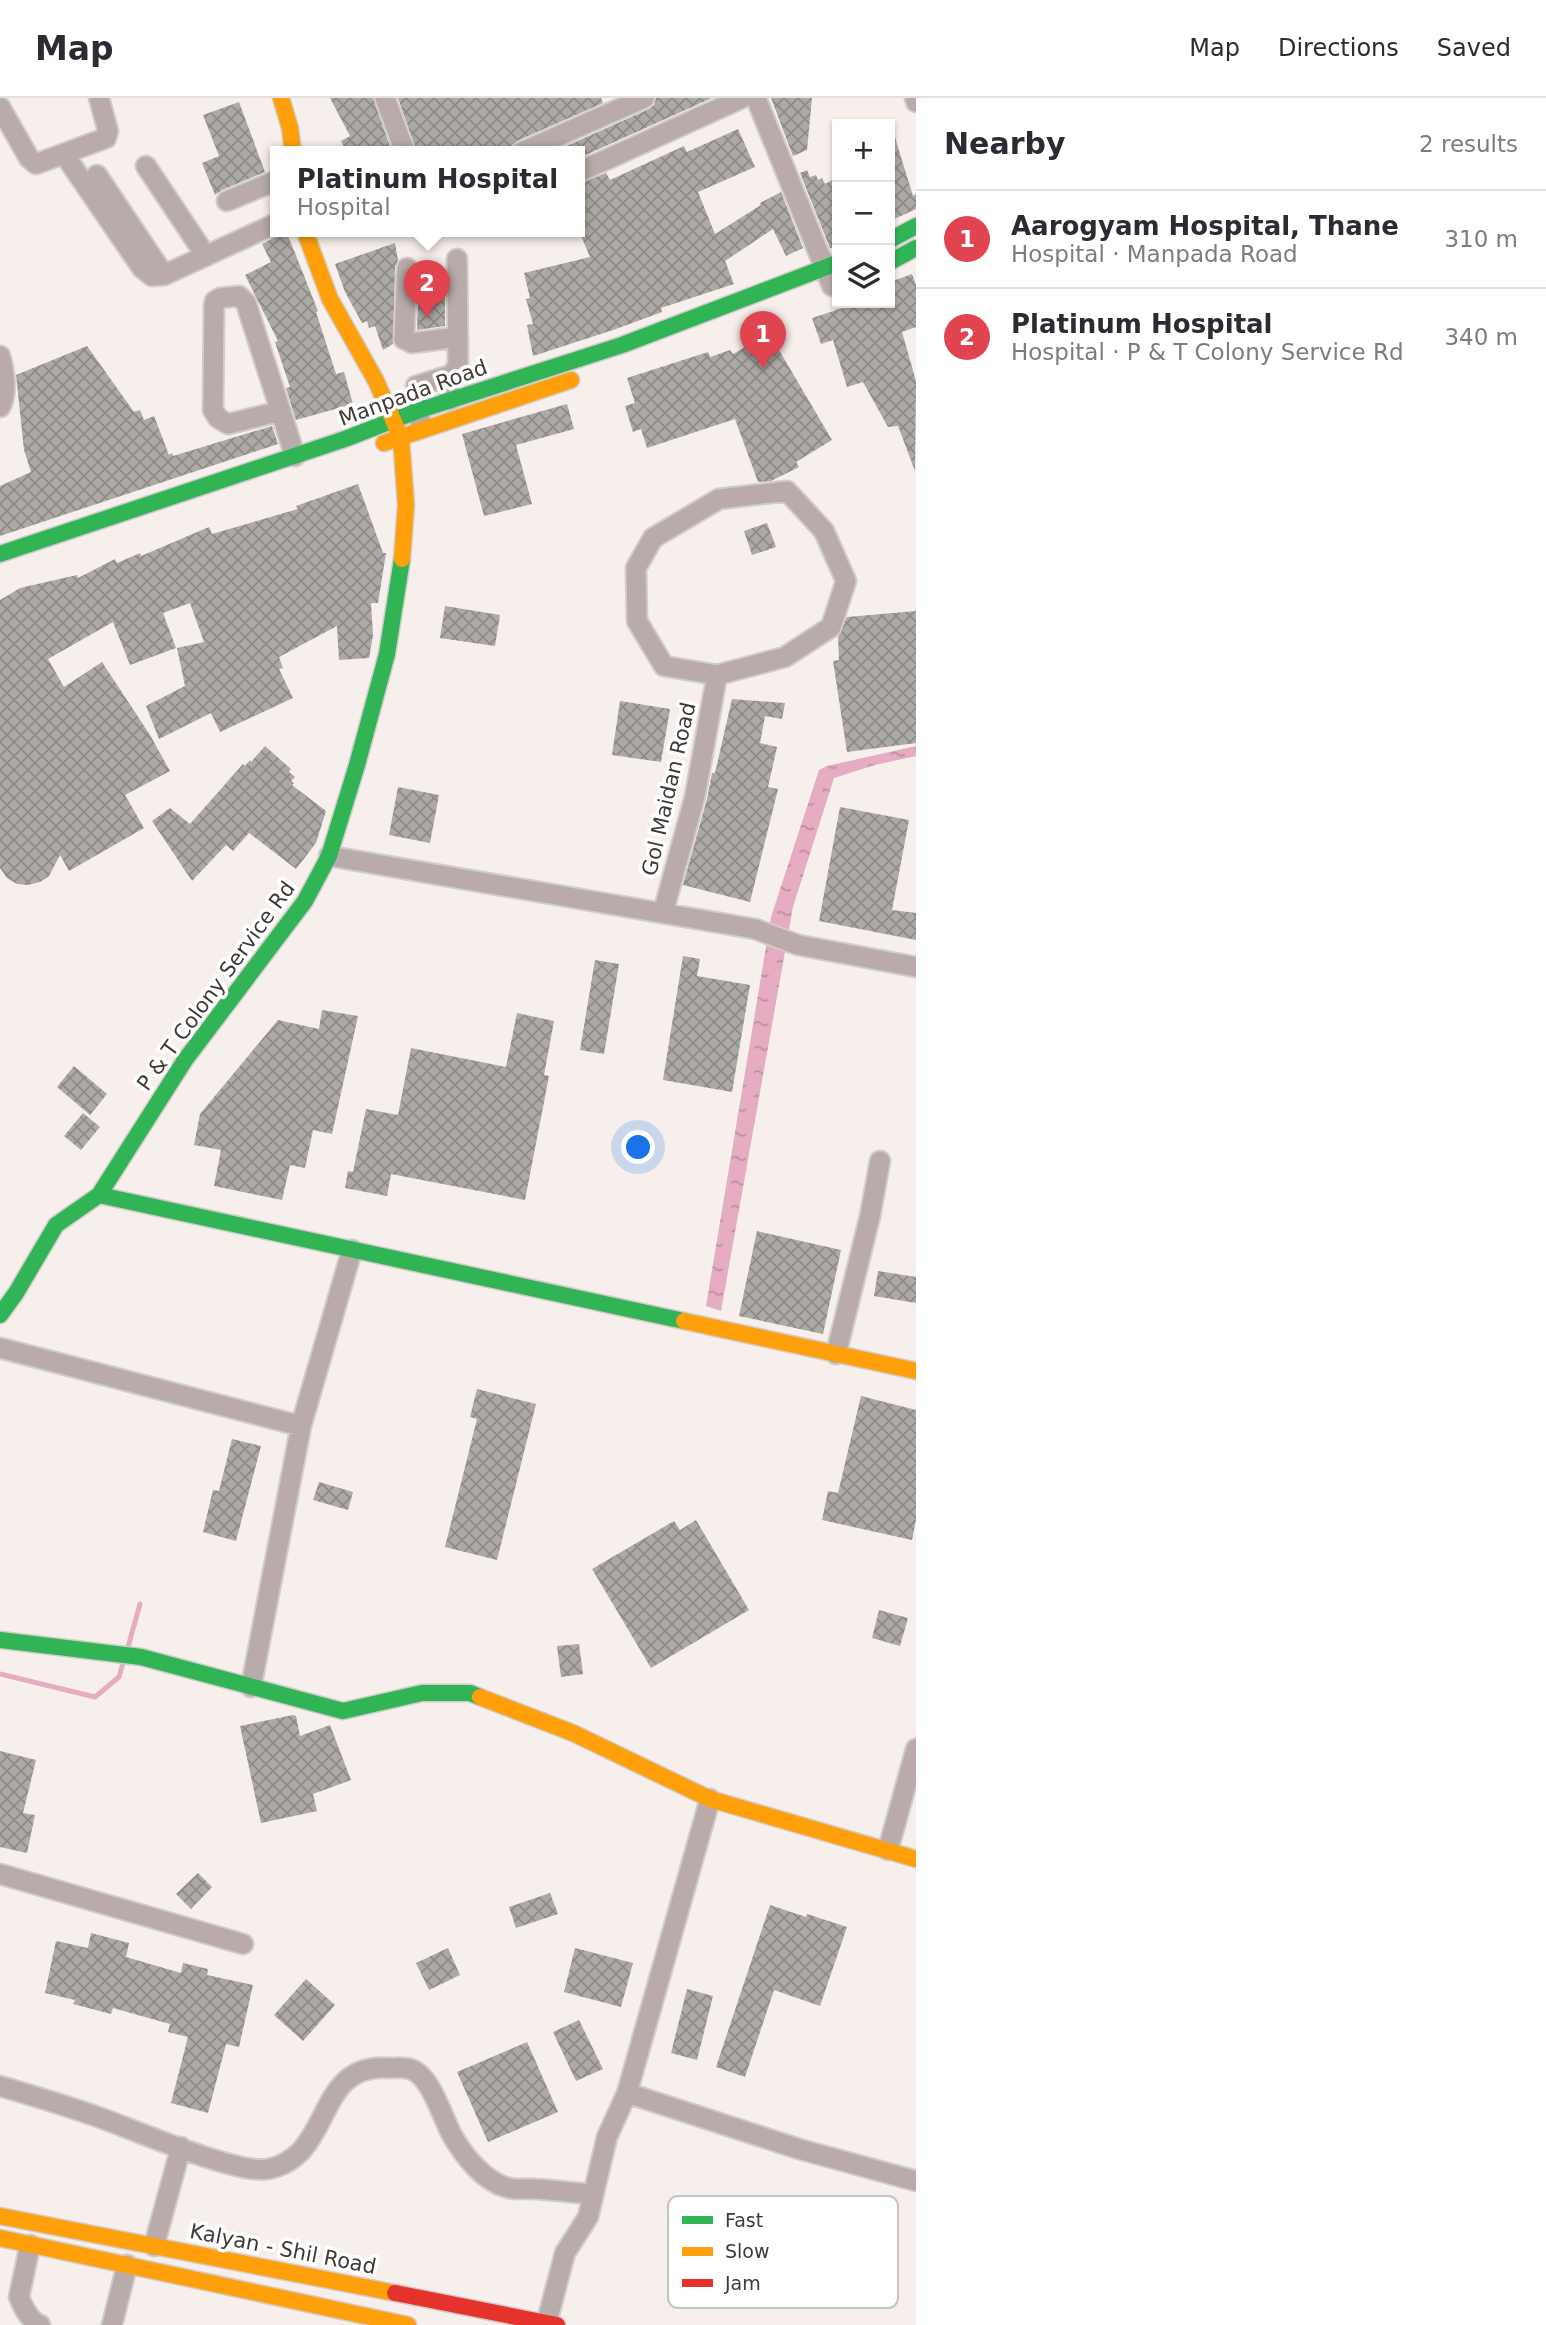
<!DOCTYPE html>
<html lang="en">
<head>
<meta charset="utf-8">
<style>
  :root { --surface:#fff; --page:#f2f2f3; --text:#2b2b33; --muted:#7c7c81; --line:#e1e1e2; --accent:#1a73e8 }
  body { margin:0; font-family:"DejaVu Sans",sans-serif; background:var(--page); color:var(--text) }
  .controls { position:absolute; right:21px; top:21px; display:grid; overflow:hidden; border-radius:0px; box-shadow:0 2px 5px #0004 }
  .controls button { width:63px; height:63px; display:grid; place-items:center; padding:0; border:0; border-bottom:2px solid var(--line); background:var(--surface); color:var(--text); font:35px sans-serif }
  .you { position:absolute; left:639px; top:1050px; width:24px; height:24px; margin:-18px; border:5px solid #fff; border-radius:50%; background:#1a73e8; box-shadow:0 0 0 10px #1a73e833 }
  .badge { display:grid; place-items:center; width:46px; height:46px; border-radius:50%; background:var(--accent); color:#fff; font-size:23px; font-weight:700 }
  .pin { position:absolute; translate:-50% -58px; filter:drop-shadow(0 2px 4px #0008) }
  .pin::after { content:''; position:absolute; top:37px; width:24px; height:21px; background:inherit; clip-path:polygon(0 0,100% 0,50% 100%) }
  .popup { position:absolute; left:270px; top:48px; width:315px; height:91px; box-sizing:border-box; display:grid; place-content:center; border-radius:0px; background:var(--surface); filter:drop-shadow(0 2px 5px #0005); font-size:23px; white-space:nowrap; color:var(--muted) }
  .popup b { font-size:26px; color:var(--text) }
  .popup::after { content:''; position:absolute; left:50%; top:100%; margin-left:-14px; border:14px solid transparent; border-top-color:var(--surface) }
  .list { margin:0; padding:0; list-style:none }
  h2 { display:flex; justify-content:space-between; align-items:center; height:91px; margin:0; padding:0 28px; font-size:30px }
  h2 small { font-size:23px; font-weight:400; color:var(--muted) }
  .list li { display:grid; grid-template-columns:46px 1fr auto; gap:21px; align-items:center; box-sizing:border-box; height:98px; padding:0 28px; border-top:2px solid var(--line) }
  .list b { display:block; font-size:26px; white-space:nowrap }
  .list p { margin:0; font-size:23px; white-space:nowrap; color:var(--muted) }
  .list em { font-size:23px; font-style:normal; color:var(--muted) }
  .icon { flex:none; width:38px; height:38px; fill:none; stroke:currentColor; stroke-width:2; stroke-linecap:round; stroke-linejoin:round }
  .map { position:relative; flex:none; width:916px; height:2227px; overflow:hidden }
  header { display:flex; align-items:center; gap:42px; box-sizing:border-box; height:98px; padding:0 35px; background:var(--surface); border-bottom:2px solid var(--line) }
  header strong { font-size:33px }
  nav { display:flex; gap:38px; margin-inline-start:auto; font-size:24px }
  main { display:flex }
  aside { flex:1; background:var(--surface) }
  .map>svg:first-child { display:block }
</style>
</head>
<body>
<header>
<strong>Map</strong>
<nav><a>Map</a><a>Directions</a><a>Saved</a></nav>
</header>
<main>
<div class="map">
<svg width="916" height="2227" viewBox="0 0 916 2227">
  <defs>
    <pattern id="water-ripples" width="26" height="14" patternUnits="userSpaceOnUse" patternTransform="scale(1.75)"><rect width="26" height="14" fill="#e6acc1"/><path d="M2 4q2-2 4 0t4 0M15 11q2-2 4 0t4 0" fill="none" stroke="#bc8d9e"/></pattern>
    <pattern id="building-cross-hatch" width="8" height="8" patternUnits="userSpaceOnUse" patternTransform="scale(1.75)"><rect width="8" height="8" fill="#ada9a5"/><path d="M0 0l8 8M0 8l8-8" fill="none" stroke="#8e8b87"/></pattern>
  </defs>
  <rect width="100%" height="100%" fill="#f7efec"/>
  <!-- water -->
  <path fill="url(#water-ripples)" d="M916 648V658L875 667 834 680 793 809 721 1213 706 1208 771 819 819 672 827 668Z"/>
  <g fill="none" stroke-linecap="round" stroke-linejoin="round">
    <!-- stream -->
    <path stroke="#e6acc1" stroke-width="5" d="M128 1549 140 1506
      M0 1576 95 1599 119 1579 123 1565"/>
  </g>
  <!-- building -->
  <path fill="url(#building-cross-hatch)" d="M330 0H373L392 54H346L341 43 350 38Z
    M398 0H601L603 5 517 43 512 47 510 54H417Z
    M656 0H712L579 60V54H553L649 11 654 7Z
    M771 0H812L807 52 793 58Z
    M239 4 265 74 222 92 215 97 202 65 219 58 203 17Z
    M738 31 755 69 698 94 715 136 761 107 760 105 781 94 803 150 786 158 773 131 725 163 734 186 661 210 662 214 616 231 533 258 527 227 533 226 526 201 530 200 524 175 590 159 579 133V86L606 75 610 82 684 48 687 54Z
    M893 33 913 98 916 96V111L890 123V34Z
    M807 72 810 79 816 77 818 82 822 80 825 86 834 81 837 89V149L830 150 800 75Z
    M284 134H286L291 145 318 213 316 214 336 276 344 274 353 306 296 322 286 290 290 289 275 244 278 243 245 177 271 164 262 146Z
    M395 145 398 162 395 169 393 246 383 252 375 228 369 230 367 223 362 225 345 194 335 166Z
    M912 176 916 187V229L902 234 916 283 915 373 898 328 888 329 863 284 847 289 833 242 821 246 812 220 858 205H890V184Z
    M445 200V228L417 232 418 201Z
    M769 235 832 342 796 364 799 369 771 383 758 384 735 321 647 350 641 331 633 334 625 308 635 305 627 280 708 254 710 259 730 252 733 256Z
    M87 248 134 314 140 312 144 322 154 318 169 357 172 355 173 358 272 328 278 346 0 438V388L31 374 24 352 16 277Z
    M567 306 574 331 516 347 532 406 484 418 462 336Z
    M358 386 383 455H386L378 505H371L373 537 369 560 339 562 337 528 279 559 283 570 279 571 293 600 220 634 211 615 159 641 146 608 185 588 177 550 204 544 190 505 163 515 176 550 130 567 113 524 48 561 64 589 102 564 150 637 170 673 125 697 144 730 69 773 60 757 49 778 40 784 28 787 17 786 7 780 0 770V502L20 490 77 477 78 480 115 461 117 465 140 455 141 458 209 429 212 436 298 411 296 408Z
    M767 425 776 449 752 457 744 433Z
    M445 508 500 517 495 548 440 540Z
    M916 513V645L847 654 833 563 839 562 838 539 847 519Z
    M732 601 785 605 782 621 765 618 760 645 777 649 768 689 778 691 750 804 683 787 707 701 712 675H715Z
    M620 603 670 611 661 664 612 657Z
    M265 648 291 671 289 674 295 679 291 683 294 685 292 687 326 713 316 745 296 771 249 735 233 753 226 747 192 783 152 723 170 710 190 726 243 666 245 668 250 662 251 664Z
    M398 689 439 697 430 745 389 737Z
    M840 709 909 722 892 812 916 815V842L819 823Z
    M683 858 700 861 697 878 750 887 732 994 663 982Z
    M595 862 619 866 604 956 580 952Z
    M322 912 358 918 332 1036 313 1032 305 1070 290 1067 282 1102 214 1088 221 1052 194 1047 200 1016 278 922 319 931Z
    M517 915 554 923 544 977 549 978 525 1102 391 1076 387 1098 345 1090 348 1073 353 1074 366 1011 398 1017 411 950 506 969Z
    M74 968 107 996 90 1017 57 989Z
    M83 1015 100 1029 81 1052 64 1038Z
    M757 1133 841 1152 823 1236 739 1218Z
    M878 1173 916 1179V1205L874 1198Z
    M477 1291 536 1306 497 1462 445 1449 477 1321 470 1319Z
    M861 1298 916 1312V1422L912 1442 822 1422 828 1393 838 1395Z
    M232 1341 261 1348 236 1443 203 1434 213 1392 219 1393Z
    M319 1384 353 1394 348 1412 313 1402Z
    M696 1422 749 1512 651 1570 592 1471 674 1423 680 1432Z
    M879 1512 908 1520 900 1548 872 1540Z
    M579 1546 583 1576 561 1579 557 1548Z
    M293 1617 296 1618 300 1638 330 1627 351 1682 313 1696 317 1713 261 1725 240 1628Z
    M0 1653 36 1662 23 1715 35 1717 27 1755 0 1749Z
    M198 1775 212 1789 191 1811 176 1796Z
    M550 1795 558 1816 516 1830 509 1809Z
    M770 1807 806 1819 807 1816 847 1829 820 1908 774 1892 745 1979 716 1969Z
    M91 1835 129 1845 126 1859 181 1875 183 1865 208 1871 207 1877 253 1887 239 1949 226 1946 208 2015 171 2005 188 1939 168 1934 170 1926 113 1910 111 1916 73 1906 75 1902 45 1895 56 1843 88 1850Z
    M448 1850 460 1877 429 1892 416 1865Z
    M575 1850 633 1865 621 1909 564 1894Z
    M306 1881 335 1907 303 1943 274 1917Z
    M687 1891 713 1898 697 1962 671 1955Z
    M579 1922 603 1971 576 1983 553 1934Z
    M527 1944 558 2014 488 2044 457 1974Z"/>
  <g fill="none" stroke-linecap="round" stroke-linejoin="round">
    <!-- street casing -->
    <g stroke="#d1ccc9" stroke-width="23">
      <path id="street" d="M385 0 405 54
        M756 0 832 188
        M915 0 916 4
        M0 9 29 60 36 66 106 40 108 33 99 0
        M522 54 644 0
        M64 56 142 170 152 178 164 177 275 126
        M146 68 206 158
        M579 74 742 0
        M97 77 164 177
        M227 103 275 83
        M407 170 404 241 412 245 458 239
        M0 258C4 271 8 297 0 309
        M450 302 449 282 458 267 457 161
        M281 313 228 326 218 320 213 312 214 208 215 203 220 200 239 198 246 205 295 358
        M420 323 416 288 451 277
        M329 758 755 831 798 847 916 869
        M663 815 695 698 717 577 785 559 831 529 846 483 824 433 787 393 719 401 653 440 636 470 637 523 664 568 717 577
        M0 1250 301 1328 352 1152
        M836 1256 870 1118 880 1063
        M251 1589 301 1328
        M888 1752 916 1651
        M0 1776 243 1846
        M0 1988C34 1998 68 2008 101 2020 134 2032 238 2077 268 2071 335 2058 313 1964 389 1970 396 1970 404 1969 410 1971 431 1977 442 2019 452 2037 463 2057 485 2085 509 2090 517 2092 527 2090 535 2091 555 2092 574 2095 593 2096
        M627 1995 799 2051 916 2083
        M30 2147 19 2199C23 2209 30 2223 40 2227
        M154 2148 181 2049
        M112 2227 127 2167
        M546 2227 565 2155 588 2119 607 2039 627 1995 710 1701"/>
    </g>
    <!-- fast casing -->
    <g stroke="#d1ccc9" stroke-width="19">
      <path id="fast" d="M890 142 916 128
        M890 164 916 150
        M0 456 345 341 417 313 622 247 837 165
        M99 1097 684 1223
        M0 1217 16 1195 56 1127 99 1097 185 962 305 803 329 758 357 667 387 556 402 461
        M0 1542 141 1559 343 1613 422 1595H470L480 1599"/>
    </g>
    <!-- slow casing -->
    <g stroke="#d1ccc9" stroke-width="19">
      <path id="slow" d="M281 0 290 30 293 54
        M305 134 330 201 376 283 401 340 406 407 402 461
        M384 345 571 282
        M684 1223 916 1273
        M480 1599 573 1635 710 1701 916 1761
        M0 2118 395 2195
        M0 2140 408 2227"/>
    </g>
    <!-- jam casing -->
    <g stroke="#d1ccc9" stroke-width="19">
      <path id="jam" d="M395 2195 557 2227"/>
    </g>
    <!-- street -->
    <use href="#street" stroke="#b8abaa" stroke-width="19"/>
    <!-- fast -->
    <use href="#fast" stroke="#30b455" stroke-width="16"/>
    <!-- slow -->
    <use href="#slow" stroke="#ff9f0a" stroke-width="16"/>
    <!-- jam -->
    <use href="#jam" stroke="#e5322d" stroke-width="16"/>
  </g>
  <g text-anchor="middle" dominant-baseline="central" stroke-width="7" stroke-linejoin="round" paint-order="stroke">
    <!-- street labels -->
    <g font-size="21" fill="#3f3a37" stroke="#fff">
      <text transform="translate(413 295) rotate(-20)">Manpada Road</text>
      <text transform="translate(669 691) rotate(-77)">Gol Maidan Road</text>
      <text transform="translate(216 888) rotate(-54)">P &amp; T Colony Service Rd</text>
      <text transform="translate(283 2151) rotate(11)">Kalyan - Shil Road</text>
    </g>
  </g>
  <!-- legend -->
  <rect x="668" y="2098" width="230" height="112" rx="10" fill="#fff" stroke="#c5c4c3" stroke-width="2"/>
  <rect x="682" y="2118" width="31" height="8" fill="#30b455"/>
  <rect x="682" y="2149" width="31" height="9" fill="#ff9f0a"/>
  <rect x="682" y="2181" width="31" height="8" fill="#e5322d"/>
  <g font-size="19" fill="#3f3a37">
    <text x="725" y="2129">Fast</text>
    <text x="725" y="2160">Slow</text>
    <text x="725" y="2192">Jam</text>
  </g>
</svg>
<div class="controls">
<button>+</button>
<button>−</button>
<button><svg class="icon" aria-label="layers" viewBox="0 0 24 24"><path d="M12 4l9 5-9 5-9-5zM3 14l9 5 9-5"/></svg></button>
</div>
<div class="you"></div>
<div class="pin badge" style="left:763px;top:271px;background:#e0444e">1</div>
<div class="pin badge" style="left:427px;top:220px;background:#e0444e">2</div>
<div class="popup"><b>Platinum Hospital</b>Hospital</div>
</div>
<aside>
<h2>Nearby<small>2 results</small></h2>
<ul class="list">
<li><span class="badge" style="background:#e0444e">1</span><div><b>Aarogyam Hospital, Thane</b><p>Hospital · Manpada Road</p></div><em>310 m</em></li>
<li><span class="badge" style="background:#e0444e">2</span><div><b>Platinum Hospital</b><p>Hospital · P &amp; T Colony Service Rd</p></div><em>340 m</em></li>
</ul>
</aside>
</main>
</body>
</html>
